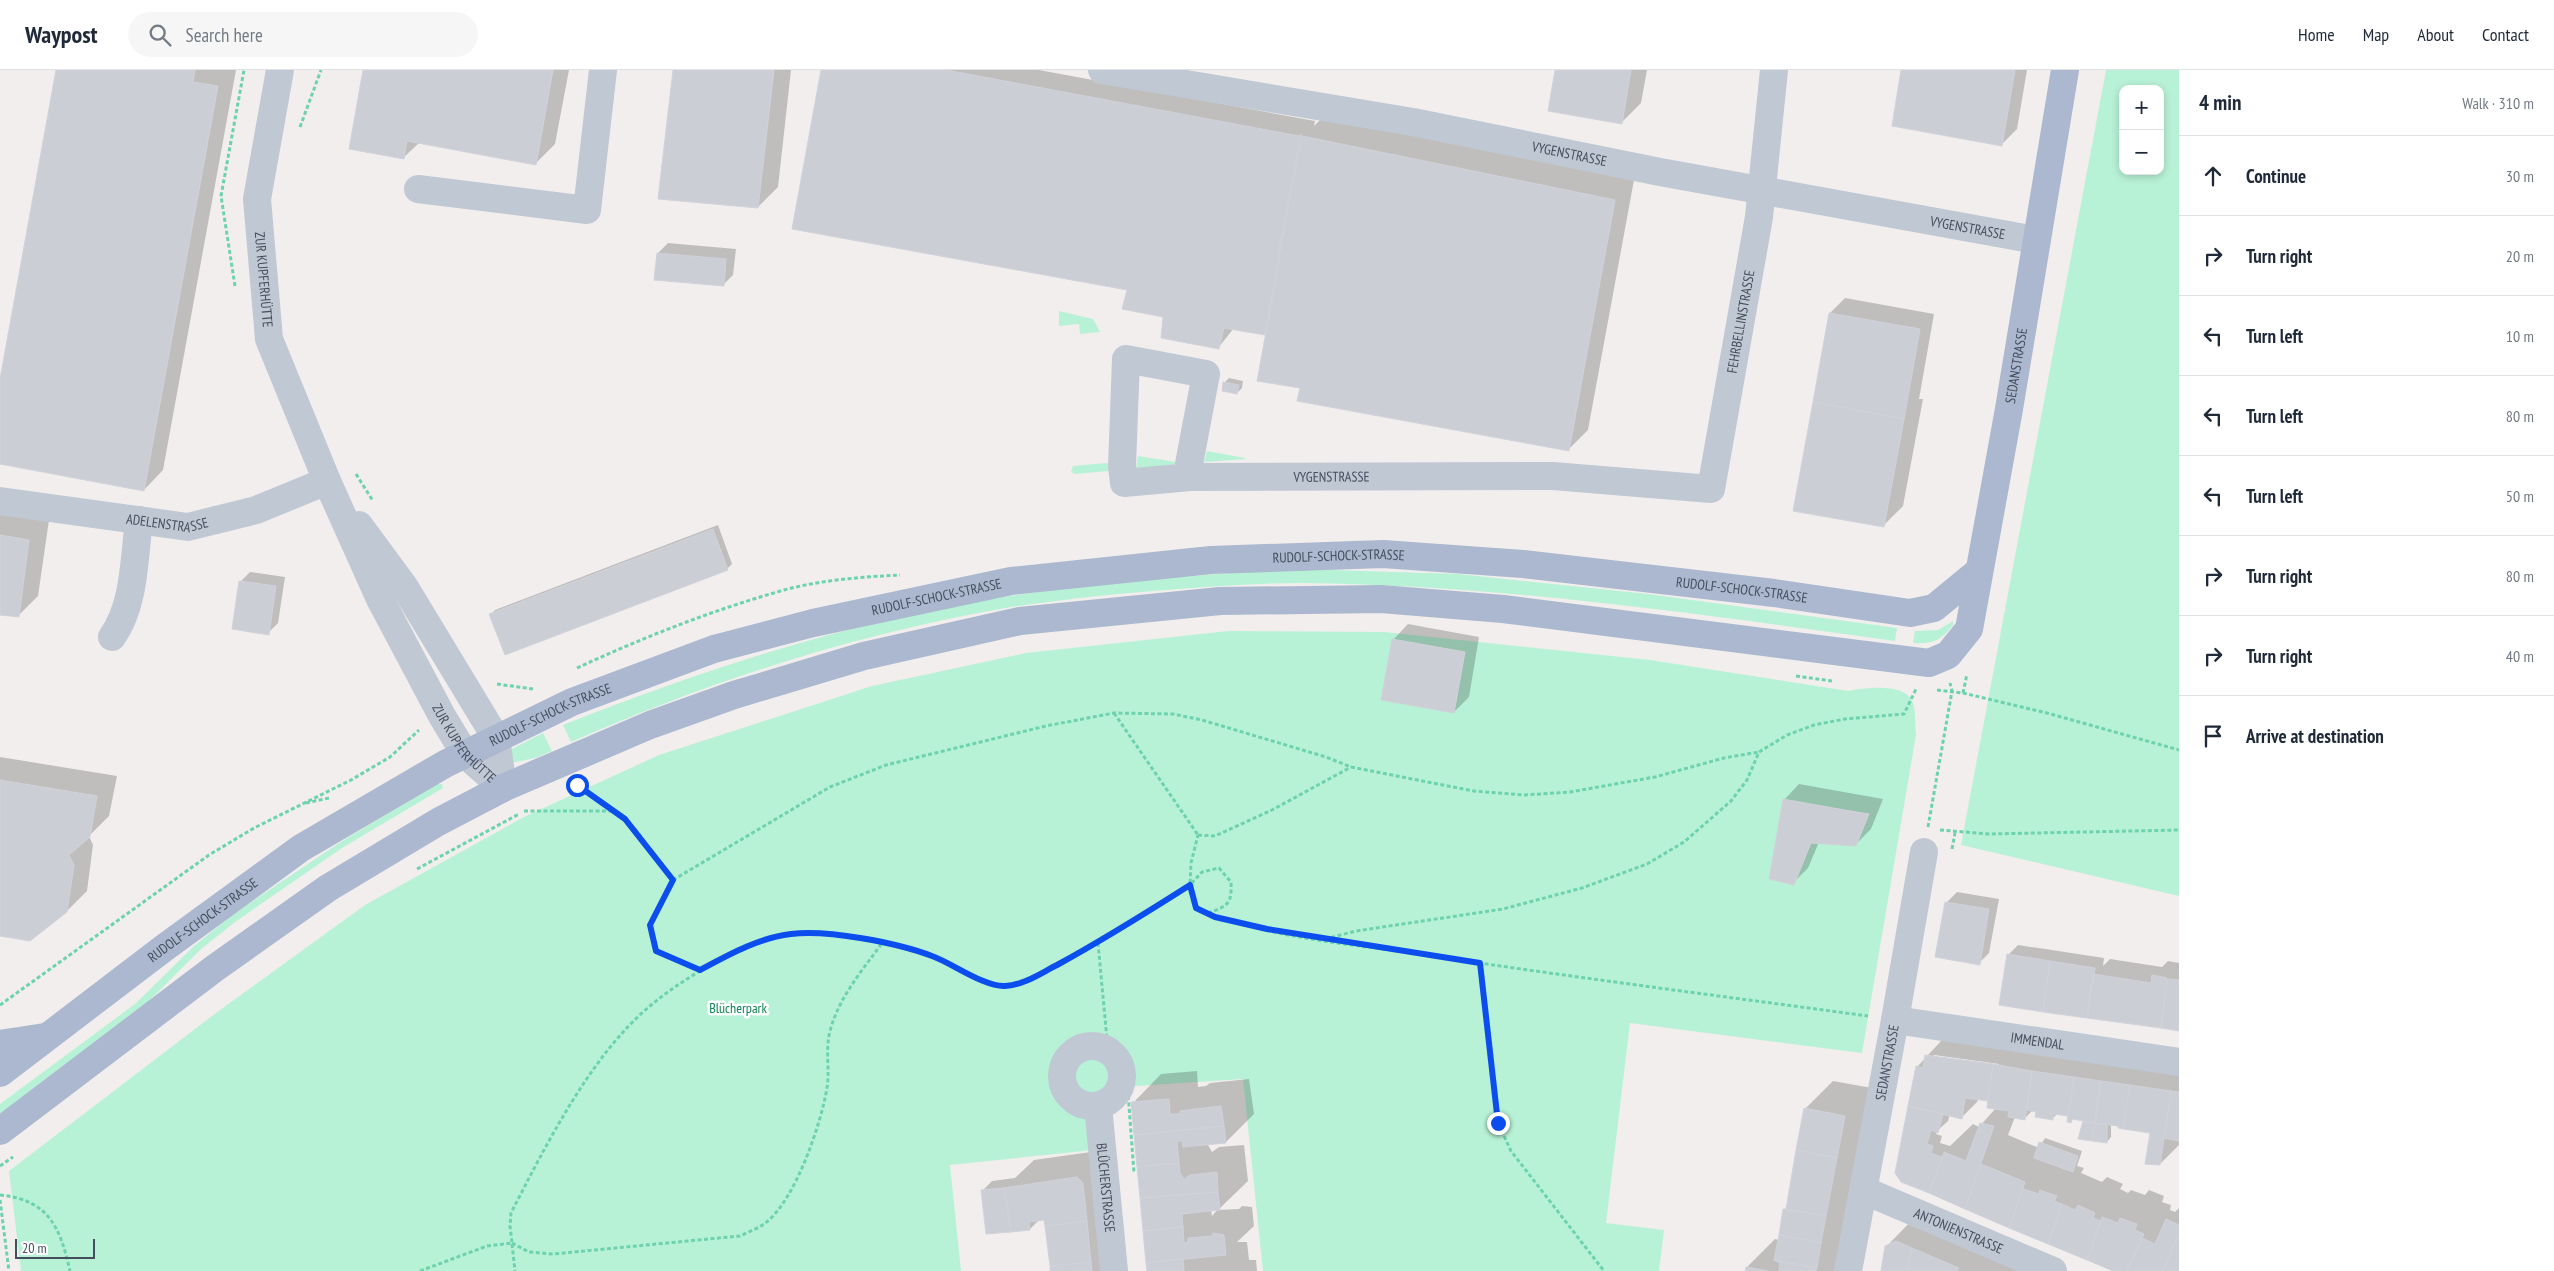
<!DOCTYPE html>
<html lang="en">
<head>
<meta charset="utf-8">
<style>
  :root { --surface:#fff; --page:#f6f6f7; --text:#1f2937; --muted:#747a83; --line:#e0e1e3 }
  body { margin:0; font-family:"PT Sans Narrow",sans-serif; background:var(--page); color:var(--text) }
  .controls { position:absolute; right:15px; top:15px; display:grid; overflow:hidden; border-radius:10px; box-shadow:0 2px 8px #0003 }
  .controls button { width:45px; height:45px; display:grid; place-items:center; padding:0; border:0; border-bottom:1px solid var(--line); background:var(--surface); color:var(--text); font:25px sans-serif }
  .scale { position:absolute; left:15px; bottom:12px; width:80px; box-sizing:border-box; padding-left:5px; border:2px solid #444e5d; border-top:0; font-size:14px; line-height:18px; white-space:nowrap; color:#444e5d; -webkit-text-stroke:4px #fff; paint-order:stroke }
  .stop { position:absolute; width:15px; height:15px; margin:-11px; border:4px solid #0b4eed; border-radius:50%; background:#fff }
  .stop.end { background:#0b4eed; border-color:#fff; box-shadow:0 1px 5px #0008 }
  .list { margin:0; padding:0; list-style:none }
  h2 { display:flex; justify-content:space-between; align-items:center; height:65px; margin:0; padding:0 20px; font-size:21px }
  h2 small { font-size:16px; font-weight:400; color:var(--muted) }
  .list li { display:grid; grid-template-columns:32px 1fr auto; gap:15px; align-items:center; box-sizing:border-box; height:80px; padding:0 20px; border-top:1px solid var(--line) }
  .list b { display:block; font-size:19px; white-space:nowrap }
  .list em { font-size:16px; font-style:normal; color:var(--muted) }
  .icon { flex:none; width:28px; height:28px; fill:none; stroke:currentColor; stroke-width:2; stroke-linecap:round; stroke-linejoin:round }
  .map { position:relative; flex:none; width:2179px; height:1201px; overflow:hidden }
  header { display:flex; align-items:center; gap:30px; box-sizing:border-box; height:70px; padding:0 25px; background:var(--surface); border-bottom:1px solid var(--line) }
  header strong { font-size:24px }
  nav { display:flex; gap:28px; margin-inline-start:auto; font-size:18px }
  .search { width:350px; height:45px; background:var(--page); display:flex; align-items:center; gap:12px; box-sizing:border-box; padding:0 18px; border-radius:28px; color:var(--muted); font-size:19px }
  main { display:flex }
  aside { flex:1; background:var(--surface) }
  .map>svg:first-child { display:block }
</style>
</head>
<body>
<header>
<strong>Waypost</strong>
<div class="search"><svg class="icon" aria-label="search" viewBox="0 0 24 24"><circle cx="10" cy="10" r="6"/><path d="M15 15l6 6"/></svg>Search here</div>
<nav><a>Home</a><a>Map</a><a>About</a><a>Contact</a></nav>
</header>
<main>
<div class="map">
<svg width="2179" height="1201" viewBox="0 0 2179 1201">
  <rect width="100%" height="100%" fill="#f1eeed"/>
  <!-- green -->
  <path fill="#b8f2d6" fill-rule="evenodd" d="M2106 0H2179V826L1961 775ZM2123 19H2160V101H2123Z
    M1059 241 1093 249 1100 262 1080 264 1079 254 1059 256Z
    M1207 381 1245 388V389L1204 392Z
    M1138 386 1176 392 1177 394 1136 399Z
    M1107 393 1111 399 1108 401 1075 404 1071 402 1073 396Z
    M1301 499 1458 504 1648 524 1897 558 1895 571C1700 544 1499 515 1302 513 1252 513 1202 517 1153 521 1105 525 1058 530 1011 537 859 563 712 610 571 672L563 655C707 598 856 550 1009 526 1106 512 1204 504 1301 499Z
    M1953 551V555C1940 571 1934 574 1913 573L1915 561 1938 560Z
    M1228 561 1384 562 1650 590 1848 621C1864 618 1906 612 1913 633 1916 643 1915 655 1916 665L1862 983 1630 953 1606 1153 1664 1160 1659 1201H1263L1243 1009 1121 1017V996C1118 991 1114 985 1109 981 1084 960 1032 1007 1086 1036L1103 1079 950 1095 961 1201H21L9 1101 216 943 365 835 524 747 659 685 872 616 1026 583Z
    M543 663 552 681 535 688 511 693 508 681Z
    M436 714H442L443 718 342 778 235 852 200 880 142 938 0 1044V1034L135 934 194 876 232 845 339 773Z
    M1073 1006a19 19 0 1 1 38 0a19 19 0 1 1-38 0Z"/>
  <!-- shadow -->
  <path fill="#0003" fill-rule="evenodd" d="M57 0H236L163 400 144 420 0 393V316Z
    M365 0H569L555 74 535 94 420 72 403 88Z
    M674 0H791L778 117 758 137Z
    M822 0H1039L1315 51 1314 56 1323 47 1634 110 1588 360 1568 380 1301 317 1268 260 1263 264 1234 258 1218 278 1165 246Z
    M1557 0H1647L1641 33 1621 53Z
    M1903 0H2027L2017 59 2002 74Z
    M668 173 736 179 733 205 723 215 658 183Z
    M1845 228 1934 244 1919 329H1923L1903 436 1883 456 1830 243Z
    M1229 308 1243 311 1242 318 1237 323 1224 313Z
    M0 443 49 450 38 526 18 546 0 543Z
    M718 455 732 494 728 498 505 584 490 545 495 540Z
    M250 502 285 507 278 553 268 563 240 512Z
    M1408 554 1479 567 1469 627 1454 642 1393 570Z
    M0 687 117 706 109 746 89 766 93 775 87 821 67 841 0 865Z
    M1799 714 1883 729 1871 759 1856 774 1819 772 1808 798 1793 813 1784 730Z
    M1957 822 1999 829 1989 883 1979 893 1947 832Z
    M2018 875 2104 888 2103 896 2110 889 2162 897 2168 891 2179 893V960L2001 934 2008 885Z
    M1942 970 2179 990V1075L2160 1094 2151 1062 2111 1055V1067L2107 1072 2080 1068 2085 1050 2074 1048 2071 1051 2070 1045 2057 1044 2052 1049 2033 1040 2025 1048 2015 1047 2008 1065 2039 1078 2045 1068 2082 1081 2077 1096 2084 1098 2081 1103 2102 1112 2107 1107 2123 1114 2120 1119 2128 1123 2131 1120 2145 1125 2149 1120 2164 1126 2162 1132 2171 1135 2170 1140 2175 1142 2179 1138V1201H2116L1902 1111 1917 997ZM1934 985 1999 994V997L1932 987ZM1990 1028 1996 1038 1979 1057 1973 1054 1950 1076 1940 1073 1942 1066 1936 1064 1937 1061 1948 1051 1950 1044 1962 1047 1977 1032 1978 1029Z
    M1197 1001 1198 1017 1206 1016 1210 1013 1249 1009 1254 1044 1226 1072 1208 1075 1212 1082 1219 1077 1244 1075 1248 1111 1218 1140 1239 1139 1242 1136 1252 1137 1254 1156 1237 1172H1247L1249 1190H1256L1257 1201H1148L1133 1033 1161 1004ZM1218 1139 1212 1146 1211 1140Z
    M1833 1011 1872 1018 1838 1201H1747V1197L1775 1169 1779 1170 1784 1140 1788 1136 1805 1039Z
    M1105 1080 1122 1201H1051L1046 1149 1039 1150 1030 1159 987 1163 982 1121 992 1111 1015 1108 1034 1090Z
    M1914 1148 2061 1201H1882L1886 1177Z"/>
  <!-- building -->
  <path fill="#ccced6" stroke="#d1d2da" d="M56 0H195L193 12 218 16 144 421 0 394V309Z
    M363 0H553L536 95 407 71 404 89 349 79Z
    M673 0H774L758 138 658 129Z
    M821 0H946L1299 66 1301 64 1265 265 1224 258 1219 279 1161 268 1163 247 1122 239 1127 220 792 159Z
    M1555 0H1631L1622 54 1548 41Z
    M1901 0H2015L2002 76 1892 56Z
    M1302 66 1615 130 1569 381 1297 331 1300 318 1257 311 1280 186 1278 184Z
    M657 183 726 189 724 216 654 210Z
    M1829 243 1920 259 1904 349 1813 332Z
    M1223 312 1239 315 1237 324 1222 321Z
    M1813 332 1904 349 1884 457 1793 441Z
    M713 459 728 500 505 585 489 544Z
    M0 465 29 470 19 547 0 545Z
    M239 511 276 516 269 565 232 559Z
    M1392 569 1465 582 1454 643 1381 630Z
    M0 710 97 726 90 767 69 785 74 795 67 842 30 871 0 866Z
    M1783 729 1839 739 1869 744 1856 776 1811 773 1794 815 1769 809Z
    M1945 832 1989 839 1980 895 1935 887Z
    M2007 884 2050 891 2043 942 1999 935Z
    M2050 891 2095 898 2087 948 2043 942Z
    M2093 904 2151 913 2152 905 2167 908 2161 958 2087 948Z
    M2168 909 2179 910V961L2161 958Z
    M1925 985 1993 994 1988 1031 1965 1028 1962 1049 1908 1036 1916 996 1923 998Z
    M1993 994 2032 1001 2025 1050 2008 1047 2009 1041 1987 1038Z
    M2032 1001 2074 1007 2068 1046 2053 1044V1050L2035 1047 2036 1042 2027 1040Z
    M2074 1007 2101 1011 2095 1053 2072 1049 2071 1053 2067 1052Z
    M2101 1011 2130 1015 2123 1059 2118 1058V1056L2095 1053Z
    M2130 1015 2171 1021 2160 1095 2145 1094 2150 1063 2123 1059Z
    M2171 1021 2179 1022V1071L2164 1068Z
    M1169 1029 1170 1044H1180V1041L1221 1036 1224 1056 1134 1065 1131 1032Z
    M1908 1036 1943 1044 1938 1063 1931 1060 1927 1074 1933 1076 1931 1083 1942 1087 1929 1123 1901 1112 1895 1103Z
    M1804 1038 1845 1046 1837 1088 1796 1080Z
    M2083 1051 2095 1053 2092 1071 2078 1069Z
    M1980 1053 1994 1056 1965 1139 1929 1123 1944 1082 1966 1091Z
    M2095 1053 2107 1055V1073L2092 1071Z
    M1224 1056 1226 1073 1183 1077 1182 1071H1177L1179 1093 1137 1097 1134 1065Z
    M2039 1072 2078 1086 2073 1102 2034 1088Z
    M1796 1080 1837 1088 1826 1146 1786 1139Z
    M1179 1093 1180 1103 1184 1109 1190 1105 1217 1102 1218 1122 1140 1128 1137 1097Z
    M1981 1094 2025 1112 2009 1158 1965 1139Z
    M1077 1107 1083 1113 1087 1151 1045 1156 1044 1150 1029 1152 1030 1160 1011 1162 1004 1118Z
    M1004 1118 1011 1162 986 1164 981 1120Z
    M2023 1119 2039 1124 2040 1120 2057 1126 2054 1131 2062 1134 2048 1174 2009 1158Z
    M1218 1122 1220 1140 1182 1144 1183 1157 1143 1161 1140 1128Z
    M2062 1134 2075 1140 2078 1135 2095 1143 2093 1148 2101 1151 2087 1190 2048 1174Z
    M1783 1139 1826 1146 1821 1173 1779 1165Z
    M2102 1147 2118 1153 2120 1148 2137 1154 2135 1160 2144 1164 2127 1201H2113L2087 1190Z
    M2166 1149 2179 1155V1163L2163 1201H2127L2142 1168 2155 1174Z
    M1087 1151 1091 1192 1050 1196 1045 1156Z
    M1183 1157 1184 1173 1188 1172V1168L1213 1166V1163L1224 1165 1226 1185 1146 1193 1143 1161Z
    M2179 1163V1201H2163Z
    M1779 1165 1821 1173 1817 1198 1774 1190Z
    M1896 1171 1912 1178 1907 1198 1909 1201H1881L1885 1176Z
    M1912 1178 1959 1198 1957 1201H1909L1907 1198Z
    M1183 1189 1184 1201H1147L1146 1193Z
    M1774 1190 1817 1198 1816 1201H1779L1780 1193Z
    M1091 1192 1092 1201H1050V1196Z
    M1746 1197 1768 1201H1745Z"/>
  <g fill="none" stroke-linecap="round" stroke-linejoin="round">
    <!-- path -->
    <path stroke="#6dd2af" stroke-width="3" stroke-dasharray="4 2.5" stroke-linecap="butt" d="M300 57 321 0
      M235 216 221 126 244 0
      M356 404 373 431
      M577 598C644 567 713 540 784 520 821 510 861 507 900 505
      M1796 606 1832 611
      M497 614 533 619
      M1937 620 1963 623 2047 643 2179 680
      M1963 623 1967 604
      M1114 643 1198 765
      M577 715 613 741
      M306 733 329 728
      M524 741H613L625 749 636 760 673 810 650 855 656 881 700 900
      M1928 757 1952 621 1950 613
      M1940 760 1989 764 2179 760
      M1198 765 1215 766 1272 740 1351 697
      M1952 779 1955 763
      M417 799 519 744
      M673 810 830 717 886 695 1046 656 1114 643 1173 644 1202 650 1326 687 1351 697 1474 721 1524 725 1570 722 1655 707 1724 688 1759 682
      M1208 843C1228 836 1232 834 1231 812L1219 798 1202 802 1190 815 1196 838C1263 868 1353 874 1425 885 1572 907 1720 926 1868 946
      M1325 869 1356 861 1503 839 1582 818 1647 794 1684 772 1731 731 1747 710 1759 682 1787 665 1814 655 1845 649 1904 644 1916 619
      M1098 873 1108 980
      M1480 893 1498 1053 1511 1081 1604 1201
      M0 935 209 785 254 758 351 710 390 687 419 660
      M1108 974 1126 996 1134 1103
      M0 1096 13 1087
      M0 1125C49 1130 60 1157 70 1201
      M0 1130 9 1201
      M512 1173 529 1182 553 1184 740 1166C748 1162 757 1159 764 1154 795 1132 821 1054 827 1018 830 999 825 980 830 961 839 927 862 901 882 873
      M512 1174 515 1201
      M420 1201 487 1176 512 1173 510 1156 511 1143C546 1075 591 985 650 936 670 919 694 904 717 891 739 879 767 866 793 864 817 862 841 866 864 870 886 874 909 879 931 885 953 892 982 917 1005 916 1023 916 1040 904 1055 896 1101 871 1145 843 1190 815L1191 793 1198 765"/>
    <!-- minor -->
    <g stroke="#c0c8d4" stroke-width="28">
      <path id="s1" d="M280 0 257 129 269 269 327 411 380 529 442 646 465 684 503 718"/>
      <path id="s2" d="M1102 0 1413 52 1660 102 2036 170"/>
      <path d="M418 119 587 140 603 0"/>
      <path id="s3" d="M1190 407 1189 394 1206 304 1126 289 1122 396 1124 413 1190 407 1553 406 1711 419 1759 147 1774 0"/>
      <path id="s4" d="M0 431 188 457 256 440 327 411"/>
      <path d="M359 455 404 516 496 668 503 718"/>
      <path d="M112 567C135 535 134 488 139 450"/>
      <path id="s5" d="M1895 950 2179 992"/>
      <circle cx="1092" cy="1006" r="30"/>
      <path id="s6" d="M1098 1036 1114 1201"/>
      <path id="s7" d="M1863 1120 2053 1201"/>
      <path id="s8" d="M1848 1201 1895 950 1924 782"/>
    </g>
    <!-- major -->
    <g stroke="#abb8cf" stroke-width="28">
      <path d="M0 974 45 967"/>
      <path id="s9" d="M0 1003 164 878 301 778 445 694 572 632 714 579 813 553 1011 511 1211 490 1383 484 1523 494 1774 523 1910 543 1934 538 1979 501"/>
      <path id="s10" d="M0 1061 215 898 328 818 438 752 503 718 650 655 734 625 864 586 1020 551 1220 531 1381 529 1503 539 1929 593 1948 585 1969 559 2009 339 2065 0"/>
    </g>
  </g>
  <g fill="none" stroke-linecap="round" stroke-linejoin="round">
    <!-- route -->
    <path stroke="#0b4eed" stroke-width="6" d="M577 715 625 749 673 810 650 855 656 881 700 900C728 885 758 868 791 864 826 859 898 873 932 886 952 893 984 917 1005 916 1024 915 1041 903 1057 895 1103 870 1146 843 1190 815L1196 838 1215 847 1267 859 1480 893 1498 1053"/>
  </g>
  <g text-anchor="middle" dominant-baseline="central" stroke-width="5" stroke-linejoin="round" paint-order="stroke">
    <!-- street labels -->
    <g font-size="14" fill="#444e5d" stroke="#fff">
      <text stroke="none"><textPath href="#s2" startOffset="475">VYGENSTRASSE</textPath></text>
      <text stroke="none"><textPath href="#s2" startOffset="880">VYGENSTRASSE</textPath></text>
      <text stroke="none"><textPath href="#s1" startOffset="212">ZUR KUPFERHÜTTE</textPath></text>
      <text stroke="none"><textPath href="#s3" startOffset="1068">FEHRBELLINSTRASSE</textPath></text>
      <text stroke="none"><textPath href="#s10" startOffset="2390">SEDANSTRASSE</textPath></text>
      <text stroke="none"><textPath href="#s3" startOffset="518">VYGENSTRASSE</textPath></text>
      <text stroke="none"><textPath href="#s4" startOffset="169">ADELENSTRASSE</textPath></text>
      <text stroke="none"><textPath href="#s9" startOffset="1469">RUDOLF-SCHOCK-STRASSE</textPath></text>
      <text stroke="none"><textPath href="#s9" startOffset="1874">RUDOLF-SCHOCK-STRASSE</textPath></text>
      <text stroke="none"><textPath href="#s9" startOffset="1064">RUDOLF-SCHOCK-STRASSE</textPath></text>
      <text stroke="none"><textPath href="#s9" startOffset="659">RUDOLF-SCHOCK-STRASSE</textPath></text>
      <text stroke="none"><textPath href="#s1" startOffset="722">ZUR KUPFERHÜTTE</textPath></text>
      <text stroke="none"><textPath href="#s9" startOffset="254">RUDOLF-SCHOCK-STRASSE</textPath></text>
      <text stroke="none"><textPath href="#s5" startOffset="144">IMMENDAL</textPath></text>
      <text stroke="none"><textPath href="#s8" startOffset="212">SEDANSTRASSE</textPath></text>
      <text stroke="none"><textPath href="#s6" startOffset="82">BLÜCHERSTRASSE</textPath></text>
      <text stroke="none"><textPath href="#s7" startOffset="104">ANTONIENSTRASSE</textPath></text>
    </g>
    <!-- park labels -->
    <g font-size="14" fill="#10835a" stroke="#fff">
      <text x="738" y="938">Blücherpark</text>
    </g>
  </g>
</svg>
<div class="controls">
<button>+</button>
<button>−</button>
</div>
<div class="scale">20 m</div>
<div class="stop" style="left:577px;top:715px"></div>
<div class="stop end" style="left:1498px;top:1053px"></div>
</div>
<aside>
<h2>4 min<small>Walk · 310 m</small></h2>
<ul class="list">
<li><svg class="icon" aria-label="ahead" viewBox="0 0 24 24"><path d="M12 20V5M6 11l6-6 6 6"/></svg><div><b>Continue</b></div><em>30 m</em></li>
<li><svg class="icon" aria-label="right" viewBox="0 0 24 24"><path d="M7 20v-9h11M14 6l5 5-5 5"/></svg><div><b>Turn right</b></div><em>20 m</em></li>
<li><svg class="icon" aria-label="left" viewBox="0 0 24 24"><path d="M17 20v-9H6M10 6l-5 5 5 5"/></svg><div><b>Turn left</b></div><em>10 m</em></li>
<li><svg class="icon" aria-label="left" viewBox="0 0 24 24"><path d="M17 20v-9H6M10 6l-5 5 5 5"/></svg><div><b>Turn left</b></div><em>80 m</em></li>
<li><svg class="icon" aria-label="left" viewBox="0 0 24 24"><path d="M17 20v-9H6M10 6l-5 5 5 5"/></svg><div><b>Turn left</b></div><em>50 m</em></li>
<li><svg class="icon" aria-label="right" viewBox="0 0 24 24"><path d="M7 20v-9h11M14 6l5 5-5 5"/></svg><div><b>Turn right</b></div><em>80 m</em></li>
<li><svg class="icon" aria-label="right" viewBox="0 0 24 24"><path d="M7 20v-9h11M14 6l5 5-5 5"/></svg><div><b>Turn right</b></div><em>40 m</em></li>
<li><svg class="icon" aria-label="arrive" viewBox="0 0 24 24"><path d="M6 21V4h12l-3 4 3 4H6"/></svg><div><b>Arrive at destination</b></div></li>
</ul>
</aside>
</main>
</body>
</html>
